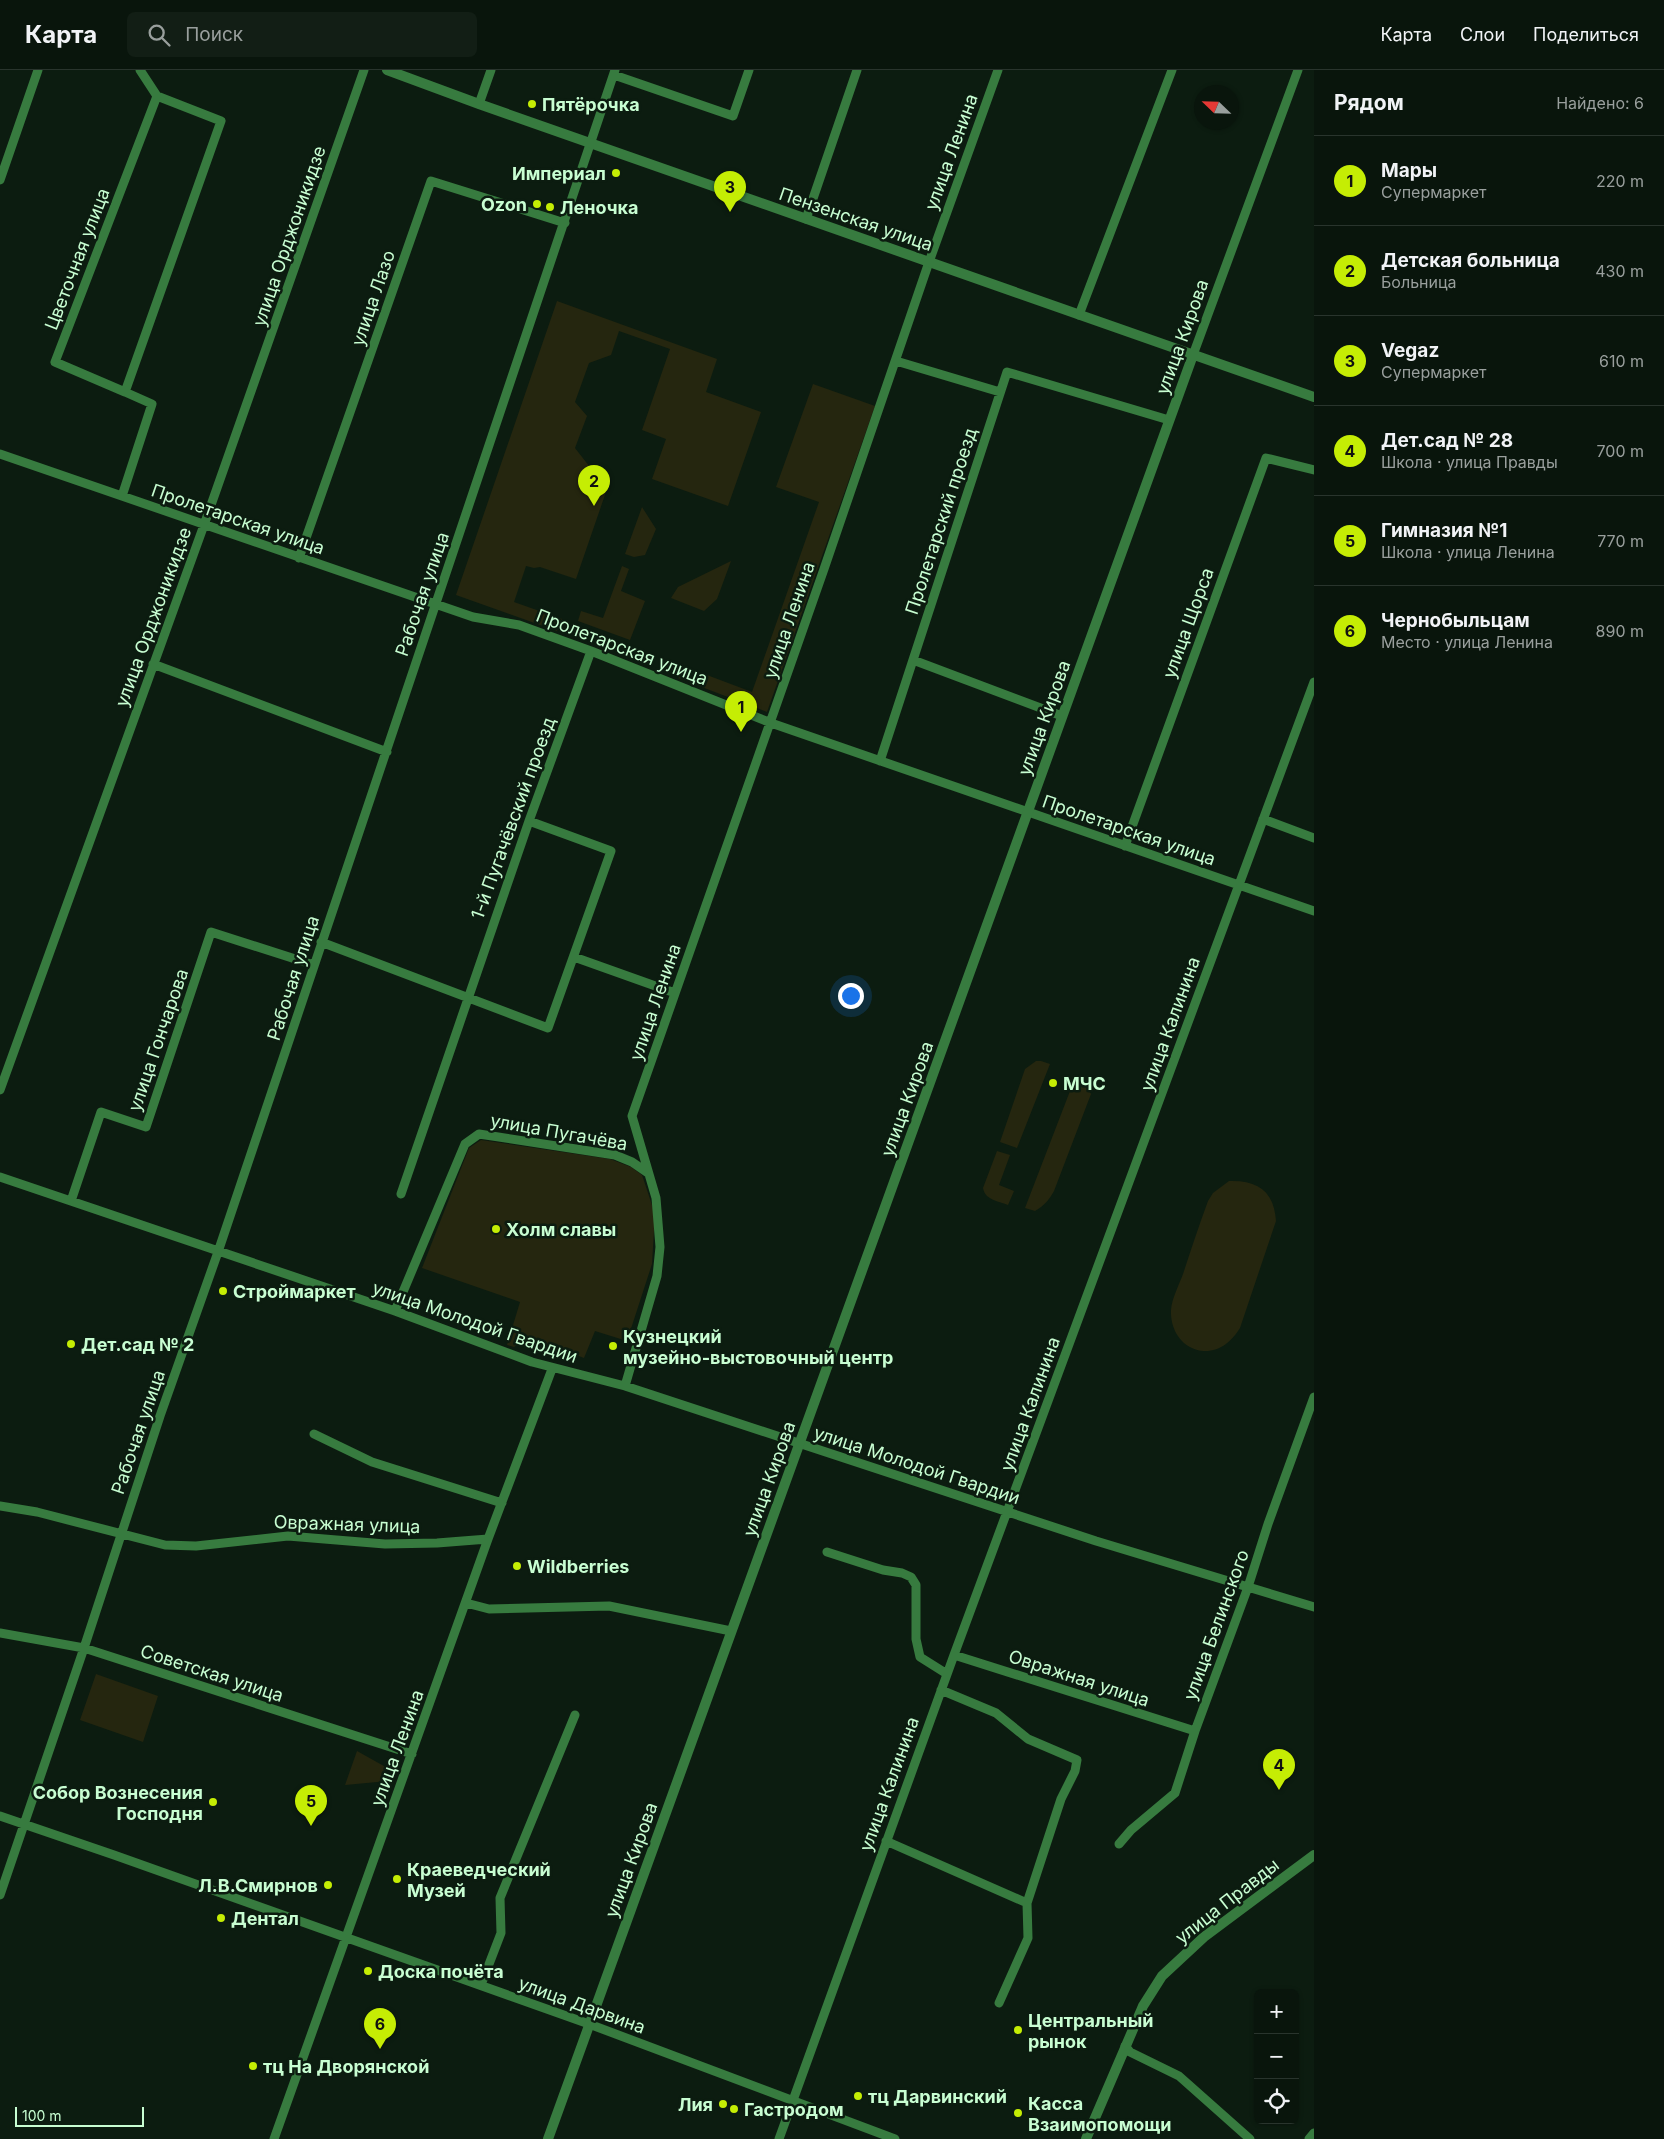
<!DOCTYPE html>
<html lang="ru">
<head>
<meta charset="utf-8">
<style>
  :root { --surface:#09150c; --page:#121e15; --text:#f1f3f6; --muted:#999f9d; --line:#29342d; --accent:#c5ed04 }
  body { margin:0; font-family:Inter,sans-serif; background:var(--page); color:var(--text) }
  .controls { position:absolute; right:15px; bottom:15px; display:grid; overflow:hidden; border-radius:8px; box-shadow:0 1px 4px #0004 }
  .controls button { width:45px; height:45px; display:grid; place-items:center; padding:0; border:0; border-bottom:1px solid var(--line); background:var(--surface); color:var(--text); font:25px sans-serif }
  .compass { position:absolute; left:1194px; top:15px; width:45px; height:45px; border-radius:50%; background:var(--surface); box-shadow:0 1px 4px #0004; rotate:293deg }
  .scale { position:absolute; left:15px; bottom:12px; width:129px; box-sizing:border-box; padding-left:5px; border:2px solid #c8fed2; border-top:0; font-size:14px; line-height:18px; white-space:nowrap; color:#c8fed2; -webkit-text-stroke:4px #0c1c10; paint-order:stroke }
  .you { position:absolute; left:850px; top:925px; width:18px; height:18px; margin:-12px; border:4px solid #fff; border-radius:50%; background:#1a73e8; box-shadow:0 0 0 8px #1a73e833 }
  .badge { display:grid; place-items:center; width:32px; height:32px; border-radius:50%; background:var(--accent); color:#111; font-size:16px; font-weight:700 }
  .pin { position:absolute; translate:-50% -41px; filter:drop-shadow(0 1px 2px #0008) }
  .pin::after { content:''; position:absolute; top:26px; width:18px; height:15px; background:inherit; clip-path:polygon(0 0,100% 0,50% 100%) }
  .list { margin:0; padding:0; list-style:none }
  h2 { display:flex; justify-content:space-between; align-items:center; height:65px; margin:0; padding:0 20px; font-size:21px }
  h2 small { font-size:16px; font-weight:400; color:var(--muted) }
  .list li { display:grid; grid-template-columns:32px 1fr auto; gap:15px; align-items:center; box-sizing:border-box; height:90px; padding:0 20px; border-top:1px solid var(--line) }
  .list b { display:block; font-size:19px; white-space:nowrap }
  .list p { margin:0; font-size:16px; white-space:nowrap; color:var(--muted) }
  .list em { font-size:16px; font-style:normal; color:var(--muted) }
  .icon { flex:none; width:28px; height:28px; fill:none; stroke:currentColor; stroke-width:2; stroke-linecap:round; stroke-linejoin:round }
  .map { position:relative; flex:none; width:1314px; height:2069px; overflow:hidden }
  header { display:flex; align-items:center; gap:30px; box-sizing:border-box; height:70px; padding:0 25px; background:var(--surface); border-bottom:1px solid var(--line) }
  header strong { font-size:24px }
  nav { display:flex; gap:28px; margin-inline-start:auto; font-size:18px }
  .search { width:350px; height:45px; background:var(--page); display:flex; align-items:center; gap:12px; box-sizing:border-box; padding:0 18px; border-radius:8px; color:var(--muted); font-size:19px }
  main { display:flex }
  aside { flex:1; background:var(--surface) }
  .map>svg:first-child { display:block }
</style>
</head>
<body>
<header>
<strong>Карта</strong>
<div class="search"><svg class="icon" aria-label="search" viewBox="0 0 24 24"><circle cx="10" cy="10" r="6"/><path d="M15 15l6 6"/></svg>Поиск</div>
<nav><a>Карта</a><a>Слои</a><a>Поделиться</a></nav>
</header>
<main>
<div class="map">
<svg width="1314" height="2069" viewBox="0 0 1314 2069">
  <rect width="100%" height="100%" fill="#0c1c10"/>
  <!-- green -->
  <path fill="#25260f" d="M557 231 717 289 706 322 761 342 728 436 652 409 666 369 642 360 670 279 619 261 611 285 589 293 575 332 587 346 575 378 607 419 576 509 540 497 534 498 526 496 514 532 562 549 557 561 456 525Z
    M813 314 875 336 767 642 678 608 683 596 752 622 819 432 776 417Z
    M642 437 656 459 645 485 634 487 625 484Z
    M731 491 717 529 704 541 671 528 678 517Z
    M622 496 629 499 621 521 645 531 630 570 578 551 581 541 603 548Z
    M1036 991H1041L1050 994 1017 1078 1000 1072 1025 999Z
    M1075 1008 1084 1012 1091 1024 1054 1121C1049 1130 1044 1136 1035 1141L1025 1138Z
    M481 1070 610 1089 631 1097 642 1105 655 1144 652 1194 627 1271 595 1261 584 1288 529 1267 514 1277 507 1275 520 1232 422 1198 469 1078Z
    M997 1081 1010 1085 999 1115 1014 1121 1008 1135C998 1131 985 1130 983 1118Z
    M1229 1111C1259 1110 1274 1122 1276 1151L1240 1258C1232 1271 1220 1282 1203 1281 1182 1279 1170 1260 1171 1240 1172 1228 1179 1215 1183 1204 1191 1180 1199 1155 1208 1131L1213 1123Z
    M96 1604 158 1626 143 1672 80 1650Z
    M357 1681 391 1700 388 1711 345 1715Z"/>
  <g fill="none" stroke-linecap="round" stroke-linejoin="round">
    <!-- minor -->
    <path stroke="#377b3f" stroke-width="9" d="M140 0 157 26 221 51 125 322 55 292 157 26
      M614 5 733 46 749 0
      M479 34 491 0
      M0 110 38 0
      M806 149 857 0
      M1079 245 1172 0
      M1193 285 1298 0
      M896 291 1000 322
      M0 384 473 547 519 555 591 581 771 653 1314 841
      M122 426 152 334 125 322
      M299 488 431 111 565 153
      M913 590 1062 646
      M153 594 387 682
      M880 691 1007 302 1169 350
      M1263 749 1314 768
      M1125 776 1266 388 1314 400
      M321 872 548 958 611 781 529 751
      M574 887 675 923
      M0 1020 204 455 364 0
      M0 1107 395 1241 532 1292 625 1316 1096 1471 1314 1537
      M401 1124 529 751 591 581
      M71 1131 101 1042 146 1057 211 862 314 895
      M395 1241 465 1074 479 1064 615 1085 632 1092 648 1103
      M625 1316 657 1206 660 1177 656 1128 632 1046 824 499 929 192 998 0
      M314 1364 372 1392 502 1433
      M0 1436 37 1442 165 1475 196 1476 288 1466 385 1474 437 1473 488 1469
      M827 1482 883 1500 902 1503 911 1507 916 1515V1569L920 1587 947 1604
      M466 1533 489 1539 609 1536 731 1561
      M0 1563 84 1578 412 1684
      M954 1585 1195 1661
      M941 1620 996 1643 1028 1669 1077 1690 1075 1701 1061 1729 1027 1833 1028 1868 999 1933
      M0 1746 114 1785 589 1954 895 2069
      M886 1771 1027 1833
      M1119 1774 1131 1760 1175 1723 1195 1661 1248 1517 1268 1454 1314 1327
      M0 1825 84 1578 160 1346 218 1182 615 0
      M481 1915 501 1863 500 1828 575 1645
      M1125 1976 1130 1982 1179 2006 1250 2069
      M274 2069 488 1469 552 1299
      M779 2069 954 1585 1314 612
      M1309 2069 1314 2063"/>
    <!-- tertiary -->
    <path stroke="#377b3f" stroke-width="10" d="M387 0 479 34 1314 327
      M548 2069 1193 285
      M1086 2069 1143 1936 1162 1906 1204 1867 1314 1785"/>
  </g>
  <!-- markers -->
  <g fill="#c5ed04" stroke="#0c1c10" stroke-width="2">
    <circle cx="532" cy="34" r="5"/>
    <circle cx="616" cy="103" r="5"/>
    <circle cx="537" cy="134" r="5"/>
    <circle cx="550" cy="137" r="5"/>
    <circle cx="1053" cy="1013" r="5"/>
    <circle cx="496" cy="1159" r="5"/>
    <circle cx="223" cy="1221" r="5"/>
    <circle cx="71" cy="1274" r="5"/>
    <circle cx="613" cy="1276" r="5"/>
    <circle cx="517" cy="1496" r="5"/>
    <circle cx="213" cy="1732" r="5"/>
    <circle cx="397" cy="1809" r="5"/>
    <circle cx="328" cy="1815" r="5"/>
    <circle cx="221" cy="1848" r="5"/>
    <circle cx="368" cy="1901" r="5"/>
    <circle cx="1018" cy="1960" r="5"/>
    <circle cx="253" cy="1996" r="5"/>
    <circle cx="858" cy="2026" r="5"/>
    <circle cx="723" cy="2034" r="5"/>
    <circle cx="734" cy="2039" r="5"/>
    <circle cx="1018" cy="2043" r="5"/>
  </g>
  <g text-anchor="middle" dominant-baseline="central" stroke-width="5" stroke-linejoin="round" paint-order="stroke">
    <!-- poi labels -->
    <g font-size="18" font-weight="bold" fill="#c8fed2" stroke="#0c1c10" text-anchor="start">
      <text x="542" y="34">Пятёрочка</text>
      <text x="606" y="103" text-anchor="end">Империал</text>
      <text x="527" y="134" text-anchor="end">Ozon</text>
      <text x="560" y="137">Леночка</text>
      <text x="1063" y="1013">МЧС</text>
      <text x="506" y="1159">Холм славы</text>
      <text x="233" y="1221">Строймаркет</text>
      <text x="623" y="1266">Кузнецкий<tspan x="623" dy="21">музейно-выстовочный центр</tspan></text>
      <text x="81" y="1274">Дет.сад № 2</text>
      <text x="527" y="1496">Wildberries</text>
      <text x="203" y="1722" text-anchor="end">Собор Вознесения<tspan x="203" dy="21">Господня</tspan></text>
      <text x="407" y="1799">Краеведческий<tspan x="407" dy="21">Музей</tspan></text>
      <text x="318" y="1815" text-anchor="end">Л.В.Смирнов</text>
      <text x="231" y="1848">Дентал</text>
      <text x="378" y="1901">Доска почёта</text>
      <text x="1028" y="1950">Центральный<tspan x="1028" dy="21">рынок</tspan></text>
      <text x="263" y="1996">тц На Дворянской</text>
      <text x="868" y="2026">тц Дарвинский</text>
      <text x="1028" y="2033">Касса<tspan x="1028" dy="21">Взаимопомощи</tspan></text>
      <text x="713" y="2034" text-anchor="end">Лия</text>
      <text x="744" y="2039">Гастродом</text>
    </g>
    <!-- street labels -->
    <g font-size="18" fill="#c8fed2" stroke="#0c1c10">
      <text transform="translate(951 82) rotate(-70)">улица Ленина</text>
      <text transform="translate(856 149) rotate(19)">Пензенская улица</text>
      <text transform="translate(289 166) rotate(-71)">улица Орджоникидзе</text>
      <text transform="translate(77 189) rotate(-69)">Цветочная улица</text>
      <text transform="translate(373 228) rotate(-71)">улица Лазо</text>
      <text transform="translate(1182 267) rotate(-70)">улица Кирова</text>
      <text transform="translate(238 449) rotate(19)">Пролетарская улица</text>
      <text transform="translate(941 451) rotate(-72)">Пролетарский проезд</text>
      <text transform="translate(422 524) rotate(-71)">Рабочая улица</text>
      <text transform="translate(153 547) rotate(-70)">улица Орджоникидзе</text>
      <text transform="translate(789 550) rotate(-71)">улица Ленина</text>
      <text transform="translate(1188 553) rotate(-70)">улица Щорса</text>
      <text transform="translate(622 577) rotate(21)">Пролетарская улица</text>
      <text transform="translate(1044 648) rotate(-70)">улица Кирова</text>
      <text transform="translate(513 748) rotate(-70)">1-й Пугачёвский проезд</text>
      <text transform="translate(1129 760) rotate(19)">Пролетарская улица</text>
      <text transform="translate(293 908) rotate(-72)">Рабочая улица</text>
      <text transform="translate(655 932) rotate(-71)">улица Ленина</text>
      <text transform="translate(1170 954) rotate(-70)">улица Калинина</text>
      <text transform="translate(158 970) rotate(-71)">улица Гончарова</text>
      <text transform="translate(907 1029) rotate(-70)">улица Кирова</text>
      <text transform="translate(559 1062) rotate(10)">улица Пугачёва</text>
      <text transform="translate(475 1252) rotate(19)">улица Молодой Гвардии</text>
      <text transform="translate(1030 1334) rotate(-70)">улица Калинина</text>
      <text transform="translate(138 1362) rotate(-71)">Рабочая улица</text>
      <text transform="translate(917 1395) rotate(18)">улица Молодой Гвардии</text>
      <text transform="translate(769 1409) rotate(-70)">улица Кирова</text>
      <text transform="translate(347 1454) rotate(2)">Овражная улица</text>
      <text transform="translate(1216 1555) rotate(-70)">улица Белинского</text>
      <text transform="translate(212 1603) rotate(18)">Советская улица</text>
      <text transform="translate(1079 1608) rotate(18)">Овражная улица</text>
      <text transform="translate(397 1678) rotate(-70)">улица Ленина</text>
      <text transform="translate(889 1714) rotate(-70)">улица Калинина</text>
      <text transform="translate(631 1790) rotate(-70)">улица Кирова</text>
      <text transform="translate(1227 1831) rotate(-38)">улица Правды</text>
      <text transform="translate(582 1935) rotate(20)">улица Дарвина</text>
    </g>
  </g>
</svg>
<div class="controls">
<button>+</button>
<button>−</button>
<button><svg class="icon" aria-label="locate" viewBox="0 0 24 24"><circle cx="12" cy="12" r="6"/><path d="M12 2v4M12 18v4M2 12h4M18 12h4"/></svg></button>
</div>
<svg class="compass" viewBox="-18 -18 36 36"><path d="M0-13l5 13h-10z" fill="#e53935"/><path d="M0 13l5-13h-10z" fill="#999f9d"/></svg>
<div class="scale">100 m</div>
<div class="you"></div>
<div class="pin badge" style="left:741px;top:662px">1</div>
<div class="pin badge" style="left:594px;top:436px">2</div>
<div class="pin badge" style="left:730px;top:142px">3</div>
<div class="pin badge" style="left:1279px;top:1720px">4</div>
<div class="pin badge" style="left:311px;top:1756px">5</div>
<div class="pin badge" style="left:380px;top:1979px">6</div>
</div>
<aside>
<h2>Рядом<small>Найдено: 6</small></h2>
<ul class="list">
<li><span class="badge">1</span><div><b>Мары</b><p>Супермаркет</p></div><em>220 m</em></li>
<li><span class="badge">2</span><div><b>Детская больница</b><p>Больница</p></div><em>430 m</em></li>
<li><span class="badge">3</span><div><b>Vegaz</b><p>Супермаркет</p></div><em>610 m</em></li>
<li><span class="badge">4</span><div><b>Дет.сад № 28</b><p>Школа · улица Правды</p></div><em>700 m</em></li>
<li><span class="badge">5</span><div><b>Гимназия №1</b><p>Школа · улица Ленина</p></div><em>770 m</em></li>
<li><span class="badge">6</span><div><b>Чернобыльцам</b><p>Место · улица Ленина</p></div><em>890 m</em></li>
</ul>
</aside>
</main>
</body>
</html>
